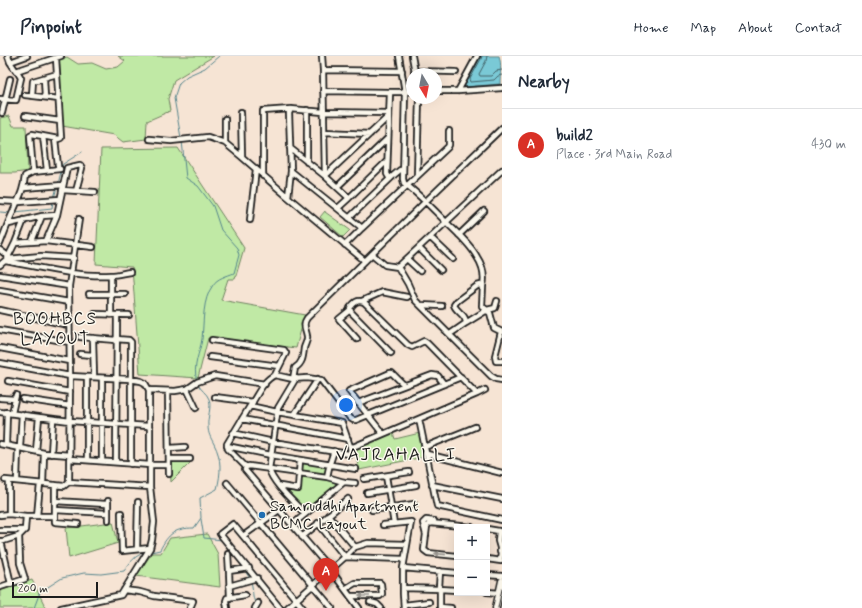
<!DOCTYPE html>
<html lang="en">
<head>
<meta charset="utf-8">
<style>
  :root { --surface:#fff; --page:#f6f6f7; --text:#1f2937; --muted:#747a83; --line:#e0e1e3; --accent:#d93025 }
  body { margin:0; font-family:Mynerve,sans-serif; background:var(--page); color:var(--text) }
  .controls { position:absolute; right:12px; bottom:12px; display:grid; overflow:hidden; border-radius:0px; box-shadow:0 4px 16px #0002 }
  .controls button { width:36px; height:36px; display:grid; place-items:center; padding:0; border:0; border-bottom:1px solid var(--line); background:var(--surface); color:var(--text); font:20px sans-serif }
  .compass { position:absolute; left:406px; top:12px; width:36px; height:36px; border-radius:50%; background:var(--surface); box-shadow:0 4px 16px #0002; rotate:170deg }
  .scale { position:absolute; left:12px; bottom:10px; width:86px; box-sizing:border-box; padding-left:4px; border:2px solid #1c1c1c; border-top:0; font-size:11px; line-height:14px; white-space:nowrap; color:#1c1c1c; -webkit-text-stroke:3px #fbf7ec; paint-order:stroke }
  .you { position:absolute; left:346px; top:349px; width:14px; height:14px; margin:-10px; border:3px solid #fff; border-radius:50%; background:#1a73e8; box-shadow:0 0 0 6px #1a73e833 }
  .badge { display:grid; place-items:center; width:26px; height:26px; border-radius:50%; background:var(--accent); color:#fff; font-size:13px; font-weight:700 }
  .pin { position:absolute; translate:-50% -33px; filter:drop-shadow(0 1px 2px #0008) }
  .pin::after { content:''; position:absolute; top:21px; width:14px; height:12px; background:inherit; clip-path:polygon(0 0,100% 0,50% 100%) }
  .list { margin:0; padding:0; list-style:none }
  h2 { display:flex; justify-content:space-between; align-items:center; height:52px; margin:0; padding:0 16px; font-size:17px }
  h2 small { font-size:13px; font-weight:400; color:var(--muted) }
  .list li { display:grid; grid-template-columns:26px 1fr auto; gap:12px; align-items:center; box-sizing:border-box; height:72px; padding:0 16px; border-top:1px solid var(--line) }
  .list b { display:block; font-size:15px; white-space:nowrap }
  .list p { margin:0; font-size:13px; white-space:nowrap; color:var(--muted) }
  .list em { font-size:13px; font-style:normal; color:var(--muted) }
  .map { position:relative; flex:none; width:502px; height:552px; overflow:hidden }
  header { display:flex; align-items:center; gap:24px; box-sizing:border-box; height:56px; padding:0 20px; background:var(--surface); border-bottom:1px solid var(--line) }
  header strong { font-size:19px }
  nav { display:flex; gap:22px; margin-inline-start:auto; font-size:14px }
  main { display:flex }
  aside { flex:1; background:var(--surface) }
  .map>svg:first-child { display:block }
</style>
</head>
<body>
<header>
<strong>Pinpoint</strong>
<nav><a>Home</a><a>Map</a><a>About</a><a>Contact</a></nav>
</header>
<main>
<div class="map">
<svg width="502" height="552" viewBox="0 0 502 552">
  <rect width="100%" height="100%" fill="#f6e4d4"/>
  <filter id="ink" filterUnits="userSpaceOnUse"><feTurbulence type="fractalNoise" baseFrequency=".025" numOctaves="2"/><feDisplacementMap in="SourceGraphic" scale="8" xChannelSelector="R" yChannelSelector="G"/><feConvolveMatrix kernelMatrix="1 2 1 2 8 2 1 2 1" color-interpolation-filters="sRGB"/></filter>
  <g filter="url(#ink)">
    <!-- green -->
    <path fill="#c0e9a5" stroke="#6e8260" d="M118 0H214L174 24 168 43 170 55 147 65 146 83 123 86 114 79 62 70 58 4 67 1 78 8 92 7 106 13 118 11 125 5Z
      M9 60 13 70H26L28 115 15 117H0V62Z
      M178 92 244 192 235 223H228L221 244 305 259 296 292 208 282 198 322 140 318 132 211 96 208 101 93Z
      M325 155V156L350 174 343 181 320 161Z
      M393 377 395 383 420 377 424 401 359 414 354 392Z
      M170 404 191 406 171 426Z
      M302 406 327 410 326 420 301 416Z
      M301 420 327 423 337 428 305 456 283 432 300 435Z
      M113 466 118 487 69 502 66 472Z
      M207 478 218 498 220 531 136 520 152 497H161L170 482Z
      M32 524 46 552H0V535Z"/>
    <!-- water -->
    <path fill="#7ac9d6" stroke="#54848c" d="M479 0H499C502 9 500 19 500 28L465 31 462 29Z"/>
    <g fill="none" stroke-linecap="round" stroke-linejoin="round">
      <!-- shore -->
      <path stroke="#426166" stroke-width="1" d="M482 0 481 3 470 23 471 26 494 24 498 20 502 19
        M487 0 486 5 479 18 480 20H491L496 15 502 14"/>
      <!-- stream -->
      <path stroke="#54848c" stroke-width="1" d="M181 82 174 42 179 27 187 20 205 12 219 0
        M182 85 186 122 198 130 213 150 221 174 237 192 239 199 234 217C227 220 217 222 213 229 202 244 204 265 202 283 200 297 192 310 197 325
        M58 128 63 108 82 96
        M54 142 57 131
        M0 156 11 157
        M15 156 52 152 53 145
        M201 463 204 482 222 484
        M228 491 242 510
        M151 496 160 494C168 478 175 472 194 472L201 462 200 442 217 433C221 417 222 403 214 388 211 382 208 378 208 370 207 362 212 351 209 343 207 337 200 334 198 328
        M245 515 249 521
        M251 526C254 535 251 540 256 548
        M34 552 40 536 62 522 84 517 101 518 124 515C130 507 135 498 146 497"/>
      <!-- minor casing -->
      <g stroke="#1c1c1c" stroke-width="8">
        <path id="minor" d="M8 0 10 6 16 15 61 0
          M322 0 323 14 402 15
          M412 0 415 16
          M10 6 27 0
          M323 14 325 120 349 142 387 105
          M414 15 456 16
          M44 22 45 41
          M323 35 390 36
          M412 35 405 36 403 123 404 127C420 139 433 153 447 167 457 177 470 188 477 201 483 210 485 220 483 230
          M436 35H458L502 32
          M458 35 477 0
          M25 39 59 43
          M32 39 33 25 57 18
          M0 43 16 44 21 22 17 15
          M241 56 242 101 288 141
          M2 57 10 23
          M25 60 60 65
          M225 63V87
          M324 76 370 78
          M43 80 47 114
          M55 83 58 110
          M149 83 171 85 208 81 225 87 242 101
          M290 92 325 120 389 60
          M307 106V54
          M291 115 289 57 291 53 323 56 389 57
          M33 116 60 113
          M263 120V55L291 53
          M417 120 419 42
          M390 123 387 118 390 36H405L399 0
          M337 131 388 82
          M24 132 63 129
          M62 134 95 136
          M0 145 19 146 60 143
          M338 152 349 142
          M349 162 394 119 400 114H403
          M250 164 256 113
          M9 168 42 160 57 159 67 112 80 109 82 112 76 135
          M459 179 484 155
          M430 181 453 203
          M32 185 42 160
          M46 185 93 191
          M15 187 24 164
          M0 188C4 178 8 166 13 156 19 141 23 137 25 120L33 116 30 79 32 78 58 83 61 82 56 2
          M345 189 362 172
          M419 192 441 214
          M0 194 8 200
          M372 198 385 209 398 211 408 228 415 244 491 320 496 323 502 324
          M8 203 41 200 74 202
          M407 203 420 215
          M5 205C40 211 76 221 111 219 117 219 123 217 130 216
          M365 205 288 141 291 115 362 172 448 91 449 89V75
          M0 209 7 203 15 187 46 185 57 159
          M398 211 502 114
          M0 219 69 230
          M0 234 69 246
          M89 238H125
          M362 245 382 236 407 241
          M421 249 442 250
          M0 254 68 269
          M350 254 339 263 357 283
          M95 258 129 259
          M111 259V219
          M466 267 487 254 495 252 497 245
          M0 274 69 286
          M501 276 495 300 496 305H502
          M450 278 466 267C466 258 457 257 454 249L457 245 477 230 481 229 483 230 482 250 490 257 494 272 502 276
          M80 281 116 284
          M93 282 94 321
          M116 283 129 284 131 286V408
          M212 284 284 294 286 297 275 319
          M0 292 69 305
          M80 298 93 299
          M210 301 279 310
          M0 307 70 320 69 230 79 163
          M461 321 356 364H353L350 362 321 324 307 322 293 323 295 312C303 307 303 300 304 292 305 288 308 284 307 280 306 273 302 269 307 262L426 145 502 72
          M102 322V405
          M296 322 278 352 269 413C272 427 295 447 305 458
          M8 325 70 336
          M187 333 196 352
          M149 334 175 335 187 333 197 326 215 320 265 328
          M168 335 169 418
          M477 338 485 334
          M215 341 253 346
          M0 342 15 343
          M23 343 70 350
          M358 347 432 319 438 320 444 328
          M250 350C257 340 263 324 275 319L293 323
          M0 356 70 365 148 370 150 372V431L154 466 152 484 150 492 121 539 61 552
          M12 357 16 339
          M294 359 318 323
          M242 363 348 383
          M419 363 437 450 502 464
          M233 377 273 386 349 398 351 397 350 390
          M383 378 349 335 390 317H392L404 329
          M0 388 44 397 70 399
          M6 389 7 356
          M227 390 271 399 356 413
          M20 391 22 358
          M425 391 475 371
          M170 392 185 391
          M36 395 39 361
          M51 398 53 363
          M427 398 502 417
          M70 403 150 409H169
          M169 403H190
          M87 404V321
          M116 406 117 259
          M246 411 249 410 327 421 344 426 355 427
          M386 420 394 468
          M327 421 330 407 334 395
          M364 423 409 416
          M5 424 64 430 69 426 150 431
          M17 425 18 391
          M69 426 70 320 130 323 141 325 145 327 149 334V371
          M227 427 332 552
          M43 428 44 397
          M432 429 502 443
          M280 430 298 433 300 404
          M367 437 416 429
          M55 445 106 448
          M108 445V464
          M55 454 108 457
          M372 454 414 448
          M121 457 122 495 150 492
          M9 458V425
          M0 459 9 458 26 460 25 474 19 480 0 486
          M328 459 355 491
          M26 460H37L40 428
          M37 460H55V429
          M55 460V466L78 468
          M318 467 345 501 404 503
          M292 469 344 426
          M383 469 411 466 403 512 457 517
          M487 473 499 475 498 485 500 492V496L501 497 500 505
          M0 474H25
          M426 479 423 467 426 464 434 465
          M243 480 279 454
          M302 481 348 443
          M1 485 11 528
          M137 493 138 446
          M228 498 229 515
          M457 500 428 497 424 494 427 470 430 467 471 471
          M487 503 501 505
          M403 512V538L404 552
          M487 519 502 520
          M229 530 257 522
          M0 531 25 523 20 507 19 480
          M403 532 440 533
          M439 532 440 515
          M345 533 355 527H380L381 528 382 538 380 540H350
          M124 534 140 536 154 540 193 545 190 552
          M487 536 500 537
          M230 542 229 515 249 512
          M370 546 377 548 381 552
          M404 549 429 546
          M440 551 451 552
          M227 552 226 545 227 542 245 539
          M255 552 258 547
          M280 552 220 478 233 468 303 552
          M287 552 345 501 355 491 368 487 407 488
          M359 552 330 513 245 414 246 411 228 393 227 388 250 350 277 356 342 367 350 390 353 391 477 338 427 287 424 285 412 291 408 289 364 246C357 243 354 247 350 252L351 256 391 297
          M440 552V533L457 534"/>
      </g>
      <!-- highway casing -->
      <g stroke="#1c1c1c" stroke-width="9">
        <path id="highway" d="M496 552 502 525"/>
      </g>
      <!-- minor -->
      <use href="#minor" stroke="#fbf7ec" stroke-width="4.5"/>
      <!-- highway -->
      <use href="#highway" stroke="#fbf7ec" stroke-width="6"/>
      <!-- rail -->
      <path stroke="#1c1c1c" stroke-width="1" d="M498 552 502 533"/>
    </g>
    <!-- one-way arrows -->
    <defs><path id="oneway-solid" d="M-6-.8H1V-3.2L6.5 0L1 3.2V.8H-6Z"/></defs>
    <g fill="#97948e">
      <use href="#oneway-solid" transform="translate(440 498) rotate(-174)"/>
      <use href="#oneway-solid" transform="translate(364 540) rotate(-180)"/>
    </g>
  </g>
  <!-- markers -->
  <circle fill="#1f6fb2" stroke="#fbf7ec" stroke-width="1.5" cx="262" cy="459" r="4"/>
  <g text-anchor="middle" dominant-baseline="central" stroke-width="3" stroke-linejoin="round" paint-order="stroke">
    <!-- poi labels -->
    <g font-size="16" fill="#1c1c1c" stroke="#fbf7ec" text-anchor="start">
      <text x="270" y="450">Samruddhi Apartment<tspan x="270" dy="18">BCMC Layout</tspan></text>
    </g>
    <!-- neighbourhood labels -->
    <g font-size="17" letter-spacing="1" fill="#1c1c1c" stroke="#fbf7ec">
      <text x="55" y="263">BOOHBCS<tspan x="55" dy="20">LAYOUT</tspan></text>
    </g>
    <!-- quarter labels -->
    <g font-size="18" letter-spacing="1" fill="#1c1c1c" stroke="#fbf7ec">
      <text x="396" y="399">VAJRAHALLI</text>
    </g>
  </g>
</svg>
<div class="controls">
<button>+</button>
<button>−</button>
</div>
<svg class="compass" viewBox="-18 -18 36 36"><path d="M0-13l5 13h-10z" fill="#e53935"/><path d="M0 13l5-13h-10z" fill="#747a83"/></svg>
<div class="scale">200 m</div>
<div class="you"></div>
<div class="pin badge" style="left:326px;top:535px">A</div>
</div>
<aside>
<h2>Nearby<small></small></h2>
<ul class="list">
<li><span class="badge">A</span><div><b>build2</b><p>Place · 3rd Main Road</p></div><em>430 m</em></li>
</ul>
</aside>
</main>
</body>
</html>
